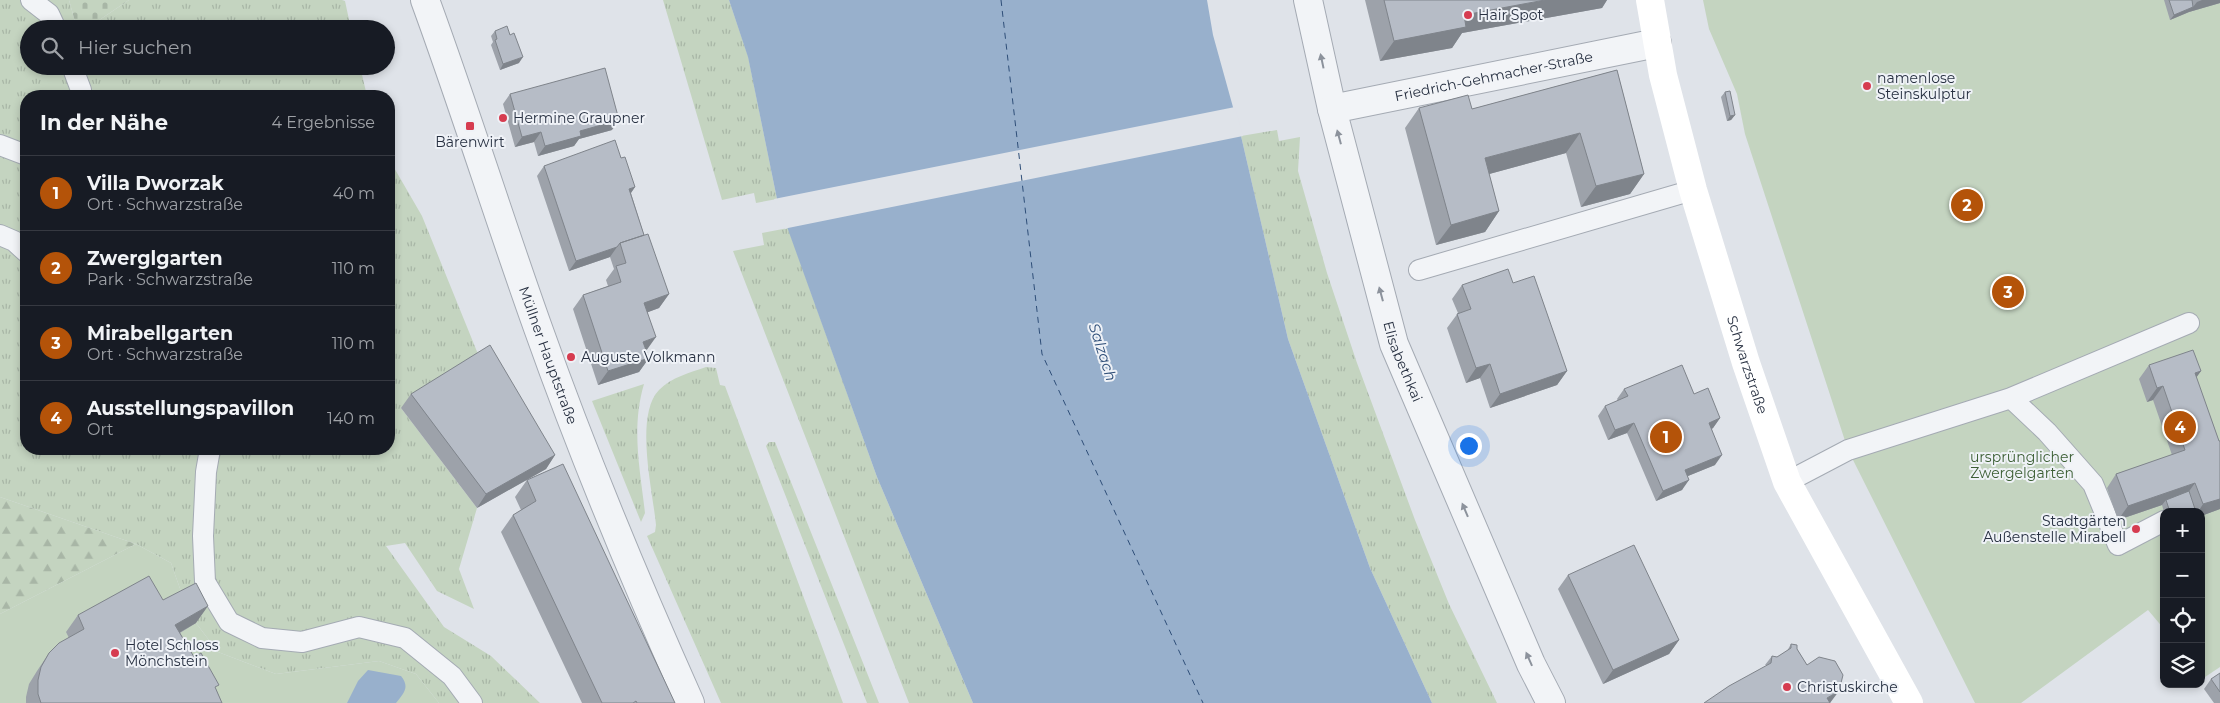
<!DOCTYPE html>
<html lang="de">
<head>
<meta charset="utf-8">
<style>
  :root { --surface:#171b24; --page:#20242c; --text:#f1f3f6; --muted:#9ea1a6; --line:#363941; --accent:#b45309 }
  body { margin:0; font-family:Montserrat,sans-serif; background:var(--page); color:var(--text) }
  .controls { position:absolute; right:15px; bottom:15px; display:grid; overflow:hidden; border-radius:10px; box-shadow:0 2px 8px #0003 }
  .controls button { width:45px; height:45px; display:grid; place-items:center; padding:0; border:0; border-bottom:1px solid var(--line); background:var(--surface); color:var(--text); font:25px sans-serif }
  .you { position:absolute; left:1468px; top:445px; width:18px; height:18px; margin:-12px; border:4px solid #fff; border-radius:50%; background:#1a73e8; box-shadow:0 0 0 8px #1a73e833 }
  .badge { display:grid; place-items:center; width:32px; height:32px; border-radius:50%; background:var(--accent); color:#fff; font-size:16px; font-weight:700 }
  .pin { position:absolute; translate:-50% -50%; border:2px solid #fff; box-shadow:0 1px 5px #0006 }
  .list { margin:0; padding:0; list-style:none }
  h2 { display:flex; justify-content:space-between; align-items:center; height:65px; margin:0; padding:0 20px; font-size:21px }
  h2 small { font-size:16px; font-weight:400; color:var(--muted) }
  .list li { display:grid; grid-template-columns:32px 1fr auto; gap:15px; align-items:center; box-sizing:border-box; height:75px; padding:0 20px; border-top:1px solid var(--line) }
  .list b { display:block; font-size:19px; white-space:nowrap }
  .list p { margin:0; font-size:16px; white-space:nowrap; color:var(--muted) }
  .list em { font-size:16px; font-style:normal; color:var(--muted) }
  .icon { flex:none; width:28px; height:28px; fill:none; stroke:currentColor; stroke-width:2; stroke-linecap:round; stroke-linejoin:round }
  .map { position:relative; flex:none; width:2220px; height:703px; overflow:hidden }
  .search { position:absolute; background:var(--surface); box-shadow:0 2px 8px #0003; left:20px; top:20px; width:375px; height:55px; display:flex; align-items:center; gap:12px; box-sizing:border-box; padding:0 18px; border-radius:28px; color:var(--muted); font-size:19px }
  .panel { position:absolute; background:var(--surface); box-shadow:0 2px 8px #0003; left:20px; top:90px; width:375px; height:365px; border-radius:20px }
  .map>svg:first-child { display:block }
</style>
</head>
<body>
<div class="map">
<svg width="2220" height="703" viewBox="0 0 2220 703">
  <defs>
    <pattern id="grass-tufts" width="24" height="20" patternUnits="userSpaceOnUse" patternTransform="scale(1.25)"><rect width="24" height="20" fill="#c4d4c0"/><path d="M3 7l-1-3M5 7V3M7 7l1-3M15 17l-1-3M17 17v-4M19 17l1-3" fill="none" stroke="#a8b6a6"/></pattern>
    <pattern id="forest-firs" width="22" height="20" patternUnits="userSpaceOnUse" patternTransform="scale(1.25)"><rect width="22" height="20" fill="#c4d4c0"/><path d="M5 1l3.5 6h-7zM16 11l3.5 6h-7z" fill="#a8b6a6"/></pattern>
    <pattern id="cemetery-stones" width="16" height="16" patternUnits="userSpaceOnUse" patternTransform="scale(1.25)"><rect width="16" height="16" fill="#c4d4c0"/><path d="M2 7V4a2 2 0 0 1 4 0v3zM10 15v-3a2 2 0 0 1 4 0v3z" fill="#a8b6a6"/></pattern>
  </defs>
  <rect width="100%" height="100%" fill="#dfe3e9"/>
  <!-- grass -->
  <path fill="url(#grass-tufts)" d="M0 0H69L77 29H29V66H360L367 96H208L206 93 202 96H26V449H389V159L422 216 480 359 401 408 477 508 459 569 474 609 437 591 405 543 386 546 444 627 491 656 540 703H439L416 674 379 661 276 674 218 652 196 623 184 600 171 563 136 544 0 497Z
    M129 0H342L345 1 351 29H86Z
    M663 0H729L748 56 777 199 756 203 754 193 722 200Z
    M1277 130 1279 141 1300 137 1298 171 1327 273 1357 363 1415 520 1449 604 1497 703H1432L1370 568 1288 339 1241 136Z
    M788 228 877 477 973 703H909L733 251 764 245 762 233Z
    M706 367 716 368 720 385 725 386 843 703H721L647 536 655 532 656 525C653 492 634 416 659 390 672 377 689 373 706 367Z
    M644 384C631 428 640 469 645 513L641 522 592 401Z
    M769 442H775L879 703H867L766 446Z"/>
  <!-- forest -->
  <path fill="url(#forest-firs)" d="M0 497 136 544 0 614Z"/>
  <!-- cemetery -->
  <path fill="url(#cemetery-stones)" d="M69 0H129L86 29H77Z"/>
  <!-- green -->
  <path fill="#c4d4c0" d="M1703 0H2220V667L2202 679 2201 678V512H2164V629L2148 610 2021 703H1975L1848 450 1745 134 1737 94 1709 29Z
    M136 544 171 563 184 600 196 623 218 652 276 674 379 661 416 674 439 703H0V614Z"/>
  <!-- water -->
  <path fill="#98b0cc" d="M729 0H1207L1213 35 1241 136 1288 339 1370 568 1432 703H973L877 477 777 199 748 57Z
    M368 670 401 676C410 687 404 693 396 703H347L358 681Z"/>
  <!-- pier -->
  <path fill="#dfe3e9" d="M1235 107 1243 136 788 228 785 229 774 199Z"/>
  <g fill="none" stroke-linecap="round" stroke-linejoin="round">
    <!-- ferry -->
    <path stroke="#2e4e78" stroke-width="1" stroke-dasharray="6 5" stroke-linecap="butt" d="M1001 0 1042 354 1203 703"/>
    <!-- service casing -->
    <g stroke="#a4aab3" stroke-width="22">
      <path id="service" d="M31 0 49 14 56 29
        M72 66 81 90V96
        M0 145 26 155
        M0 235 14 241 26 252
        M1419 270 1693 190
        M2011 398 2047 432 2093 484 2118 545 2164 521
        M210 449 206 472 203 536 205 582 229 622 262 638 302 642 359 627 405 638 452 676 472 703
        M1787 482 1848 450 2011 398 2189 323"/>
    </g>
    <!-- minor casing -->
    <g stroke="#a4aab3" stroke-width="30">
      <g id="minor">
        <path id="s1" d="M1308 0 1332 109 1394 344 1531 664 1551 703"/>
        <path id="s2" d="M1332 109 1657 43"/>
      </g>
    </g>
    <!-- tertiary casing -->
    <g stroke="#a4aab3" stroke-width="30">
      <g id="tertiary">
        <path id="s3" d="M425 0C465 109 499 219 538 328 583 455 635 580 690 703"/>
      </g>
    </g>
    <!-- service -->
    <use href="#service" stroke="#f2f4f7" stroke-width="20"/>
    <!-- minor -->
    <use href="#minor" stroke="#f2f4f7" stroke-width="28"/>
    <!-- tertiary -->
    <use href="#tertiary" stroke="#f2f4f7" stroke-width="28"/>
    <!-- secondary -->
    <path stroke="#fff" stroke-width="28" id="s4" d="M1650 0 1663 75 1693 190 1746 363 1787 482 1909 703"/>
  </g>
  <!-- wall -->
  <path fill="#9da2aa" d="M1365 0H1607L1602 8 1462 33 1452 48 1380 61Z
    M2164 0H2220V3L2189 12 2170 20Z
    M495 31 510 35 519 63 500 70 491 45 493 42 491 36Z
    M1617 70 1644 174 1630 194 1581 207 1566 153 1489 174 1499 211 1485 232 1436 245 1405 128 1419 108 1472 109Z
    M1725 92 1735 115 1731 120 1727 121 1721 97Z
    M510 94 612 130 579 139 574 146 538 156 534 142 515 147 503 104Z
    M621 158 635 187 631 193 644 235 669 294 659 308 648 312 646 351 649 358 639 372 598 385 573 309 583 295 608 286 606 280 614 269 610 257 569 271 537 176 544 166Z
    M1513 283 1567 371 1557 385 1490 408 1480 378 1466 383 1447 328 1458 313 1452 299 1462 285Z
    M2149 365 2201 371 2196 377 2219 441H2220V509L2201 516V512H2164L2162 505 2118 520 2107 488 2116 474 2172 455 2153 400 2147 402 2139 379Z
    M1624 389 1694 394 1720 418 1713 428 1712 429 1715 465 1688 476 1682 490 1656 501 1627 433 1608 440 1598 416 1605 406 1618 401 1617 399Z
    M411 394 555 455 546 469 477 508 401 408Z
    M527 480 675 703H582L501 532 513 515 521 510 515 497Z
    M1568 575 1679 640 1669 654 1603 684 1558 589Z
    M163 600 196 623 180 633 194 657 216 689 222 703H26V697L29 684 37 671 49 653 69 638 66 632 78 615Z
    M1791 644 1797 649 1807 665 1843 675 1765 665 1772 656 1777 657 1787 651Z
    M2220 673V703H2214L2204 689 2211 679Z"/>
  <!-- shaded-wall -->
  <path fill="#7f848b" d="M1545 0H1607L1602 8 1462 33 1452 48 1380 61 1394 41 1464 15Z
    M2202 0H2220V3L2189 12 2197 2Z
    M2193 7 2189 12 2170 20 2174 15Z
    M523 57 519 63 500 70 503 64Z
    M1735 115 1731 120 1727 121 1730 116Z
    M619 120 612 130 579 139 574 146 538 156 545 146 580 131Z
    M541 132 534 142 515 147 522 137Z
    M1580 133 1566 153 1471 179 1485 158Z
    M1644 174 1630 194 1581 207 1596 186Z
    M635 187 628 197 629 189Z
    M1499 211 1485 232 1436 245 1451 225Z
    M617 247 610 257 569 271 576 261Z
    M669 294 659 308 635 317 644 303Z
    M656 337 646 351 643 342Z
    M649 358 639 372 598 385 608 371Z
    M1490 364 1480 378 1466 383 1476 368Z
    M1567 371 1557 385 1490 408 1500 394Z
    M2201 371 2191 385 2195 373Z
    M2163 386 2153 400 2147 402 2157 388Z
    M1720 418 1713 428 1702 433 1709 423Z
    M1634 423 1627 433 1608 440 1615 430Z
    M555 455 546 469 477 508 486 494Z
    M1722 455 1715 465 1678 480 1685 470Z
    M1689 480 1682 490 1656 501 1663 491Z
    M2195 483 2185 497 2166 500 2162 505 2118 520 2128 506Z
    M2220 499V509L2201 516V512H2198L2203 504Z
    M208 606 196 623 163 642 175 625Z
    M1679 640 1669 654 1603 684 1613 670Z
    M1839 691 1830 703H1824L1827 698Z"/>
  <!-- building -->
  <path fill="#b6bcc6" stroke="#7f848b" d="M1384 0H1545L1464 15 1466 27 1394 41Z
    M2169 0H2192L2193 7 2174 15Z
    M507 26 510 35 514 33 523 57 503 64 495 40 497 39 495 31Z
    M605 68 619 120 580 131 581 136 545 146 541 132 522 137 510 94Z
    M1617 70 1644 174 1596 186 1580 133 1485 158 1499 211 1451 225 1419 108 1468 95 1472 109Z
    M1730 91 1735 115 1730 116 1725 92Z
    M615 140 621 158 625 157 635 187 629 189 644 235 620 243 617 247 576 261 544 166Z
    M648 234 669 294 644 303 656 337 643 342 649 358 608 371 583 295 621 282 616 266 626 263 620 243Z
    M1508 269 1513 283 1534 276 1567 371 1500 394 1490 364 1476 368 1457 314 1471 309 1462 285Z
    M490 345 555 455 486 494 411 394Z
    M2193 350 2201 371 2195 373 2219 441H2220V499L2203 504 2195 483 2128 506 2116 474 2185 450 2163 386 2157 388 2149 365Z
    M1682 365 1694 394 1708 388 1720 418 1709 423 1722 455 1685 470 1689 480 1663 491 1634 423 1615 430 1605 406 1628 396 1624 389Z
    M563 464 675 703H637L636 701 633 703H602L513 515 536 501 527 480Z
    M2189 491 2196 512H2170L2166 500Z
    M1634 545 1679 640 1613 670 1568 575Z
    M149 576 163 600 196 583 208 606 175 625 194 657 201 653 219 685 215 687 222 703H41L38 694V680L41 667 49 653 59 643 84 629 78 615Z
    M1791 644 1797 645V649L1807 665 1819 657 1835 661 1843 675 1839 691 1827 698 1830 703H1704L1729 686 1771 663 1772 656 1777 657 1791 648Z
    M2220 673V692L2211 679Z"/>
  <!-- one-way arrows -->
  <defs><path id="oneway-solid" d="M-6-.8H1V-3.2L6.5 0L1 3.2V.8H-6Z" transform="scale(1.25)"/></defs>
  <g fill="#8c929c">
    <use href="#oneway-solid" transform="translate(1322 61) rotate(-102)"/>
    <use href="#oneway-solid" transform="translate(1339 137) rotate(-105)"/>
    <use href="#oneway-solid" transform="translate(1381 294) rotate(-105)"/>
    <use href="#oneway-solid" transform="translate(1465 510) rotate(-113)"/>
    <use href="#oneway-solid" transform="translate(1529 659) rotate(-114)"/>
  </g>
  <!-- markers -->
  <g fill="#d63c50" stroke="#eff2f7" stroke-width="2">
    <circle cx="1468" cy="15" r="5"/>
    <circle cx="1867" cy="86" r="5"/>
    <circle cx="503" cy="118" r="5"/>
    <rect x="465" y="121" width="10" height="10" rx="2.5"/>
    <circle cx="571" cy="357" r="5"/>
    <circle cx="2136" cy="529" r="5"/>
    <circle cx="115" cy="653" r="5"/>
    <circle cx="1787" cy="687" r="5"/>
  </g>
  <g text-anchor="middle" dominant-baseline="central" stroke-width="4" stroke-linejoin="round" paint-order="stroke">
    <!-- poi labels -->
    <g font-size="14" fill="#273041" stroke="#eff2f7" text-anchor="start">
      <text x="1478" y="15">Hair Spot</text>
      <text x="1877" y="78">namenlose<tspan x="1877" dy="16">Steinskulptur</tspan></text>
      <text x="513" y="118">Hermine Graupner</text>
      <text x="470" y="142" text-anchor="middle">Bärenwirt</text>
      <text x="581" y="357">Auguste Volkmann</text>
      <text x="2126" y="521" text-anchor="end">Stadtgärten<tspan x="2126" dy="16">Außenstelle Mirabell</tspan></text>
      <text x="125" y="645">Hotel Schloss<tspan x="125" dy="16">Mönchstein</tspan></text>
      <text x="1797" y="687">Christuskirche</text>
    </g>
    <!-- street labels -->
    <g font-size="14" fill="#273041" stroke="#eff2f7">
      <text stroke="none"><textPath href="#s2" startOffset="165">Friedrich-Gehmacher-Straße</textPath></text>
      <text stroke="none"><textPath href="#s3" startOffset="376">Müllner Hauptstraße</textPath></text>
      <text stroke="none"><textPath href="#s1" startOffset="374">Elisabethkai</textPath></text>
      <text stroke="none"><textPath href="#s4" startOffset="378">Schwarzstraße</textPath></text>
    </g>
    <!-- park labels -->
    <g font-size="14" fill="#3b5e33" stroke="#eff2f7">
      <text x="2022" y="457">ursprünglicher<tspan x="2022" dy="16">Zwergelgarten</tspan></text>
    </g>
    <!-- water labels -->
    <g font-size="15" font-style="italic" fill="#2e4e78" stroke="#eff2f7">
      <text transform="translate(1103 352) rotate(72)">Salzach</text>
    </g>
  </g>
</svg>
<div class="controls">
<button>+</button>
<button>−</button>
<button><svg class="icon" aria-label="locate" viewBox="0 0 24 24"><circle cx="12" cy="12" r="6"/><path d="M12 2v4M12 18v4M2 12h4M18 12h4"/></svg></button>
<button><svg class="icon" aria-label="layers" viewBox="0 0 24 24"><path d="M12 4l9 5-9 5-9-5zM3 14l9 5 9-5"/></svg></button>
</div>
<div class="you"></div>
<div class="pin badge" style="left:1666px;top:437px">1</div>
<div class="pin badge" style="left:1967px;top:205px">2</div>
<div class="pin badge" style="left:2008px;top:292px">3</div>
<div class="pin badge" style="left:2180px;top:427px">4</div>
<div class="search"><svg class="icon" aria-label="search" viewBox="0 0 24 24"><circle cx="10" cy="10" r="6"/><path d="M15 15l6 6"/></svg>Hier suchen</div>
<section class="panel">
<h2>In der Nähe<small>4 Ergebnisse</small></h2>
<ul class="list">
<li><span class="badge">1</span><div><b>Villa Dworzak</b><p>Ort · Schwarzstraße</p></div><em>40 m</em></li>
<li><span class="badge">2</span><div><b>Zwerglgarten</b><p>Park · Schwarzstraße</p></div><em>110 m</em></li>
<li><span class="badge">3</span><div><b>Mirabellgarten</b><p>Ort · Schwarzstraße</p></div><em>110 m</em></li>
<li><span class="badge">4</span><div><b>Ausstellungspavillon</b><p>Ort</p></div><em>140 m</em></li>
</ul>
</section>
</div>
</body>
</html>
